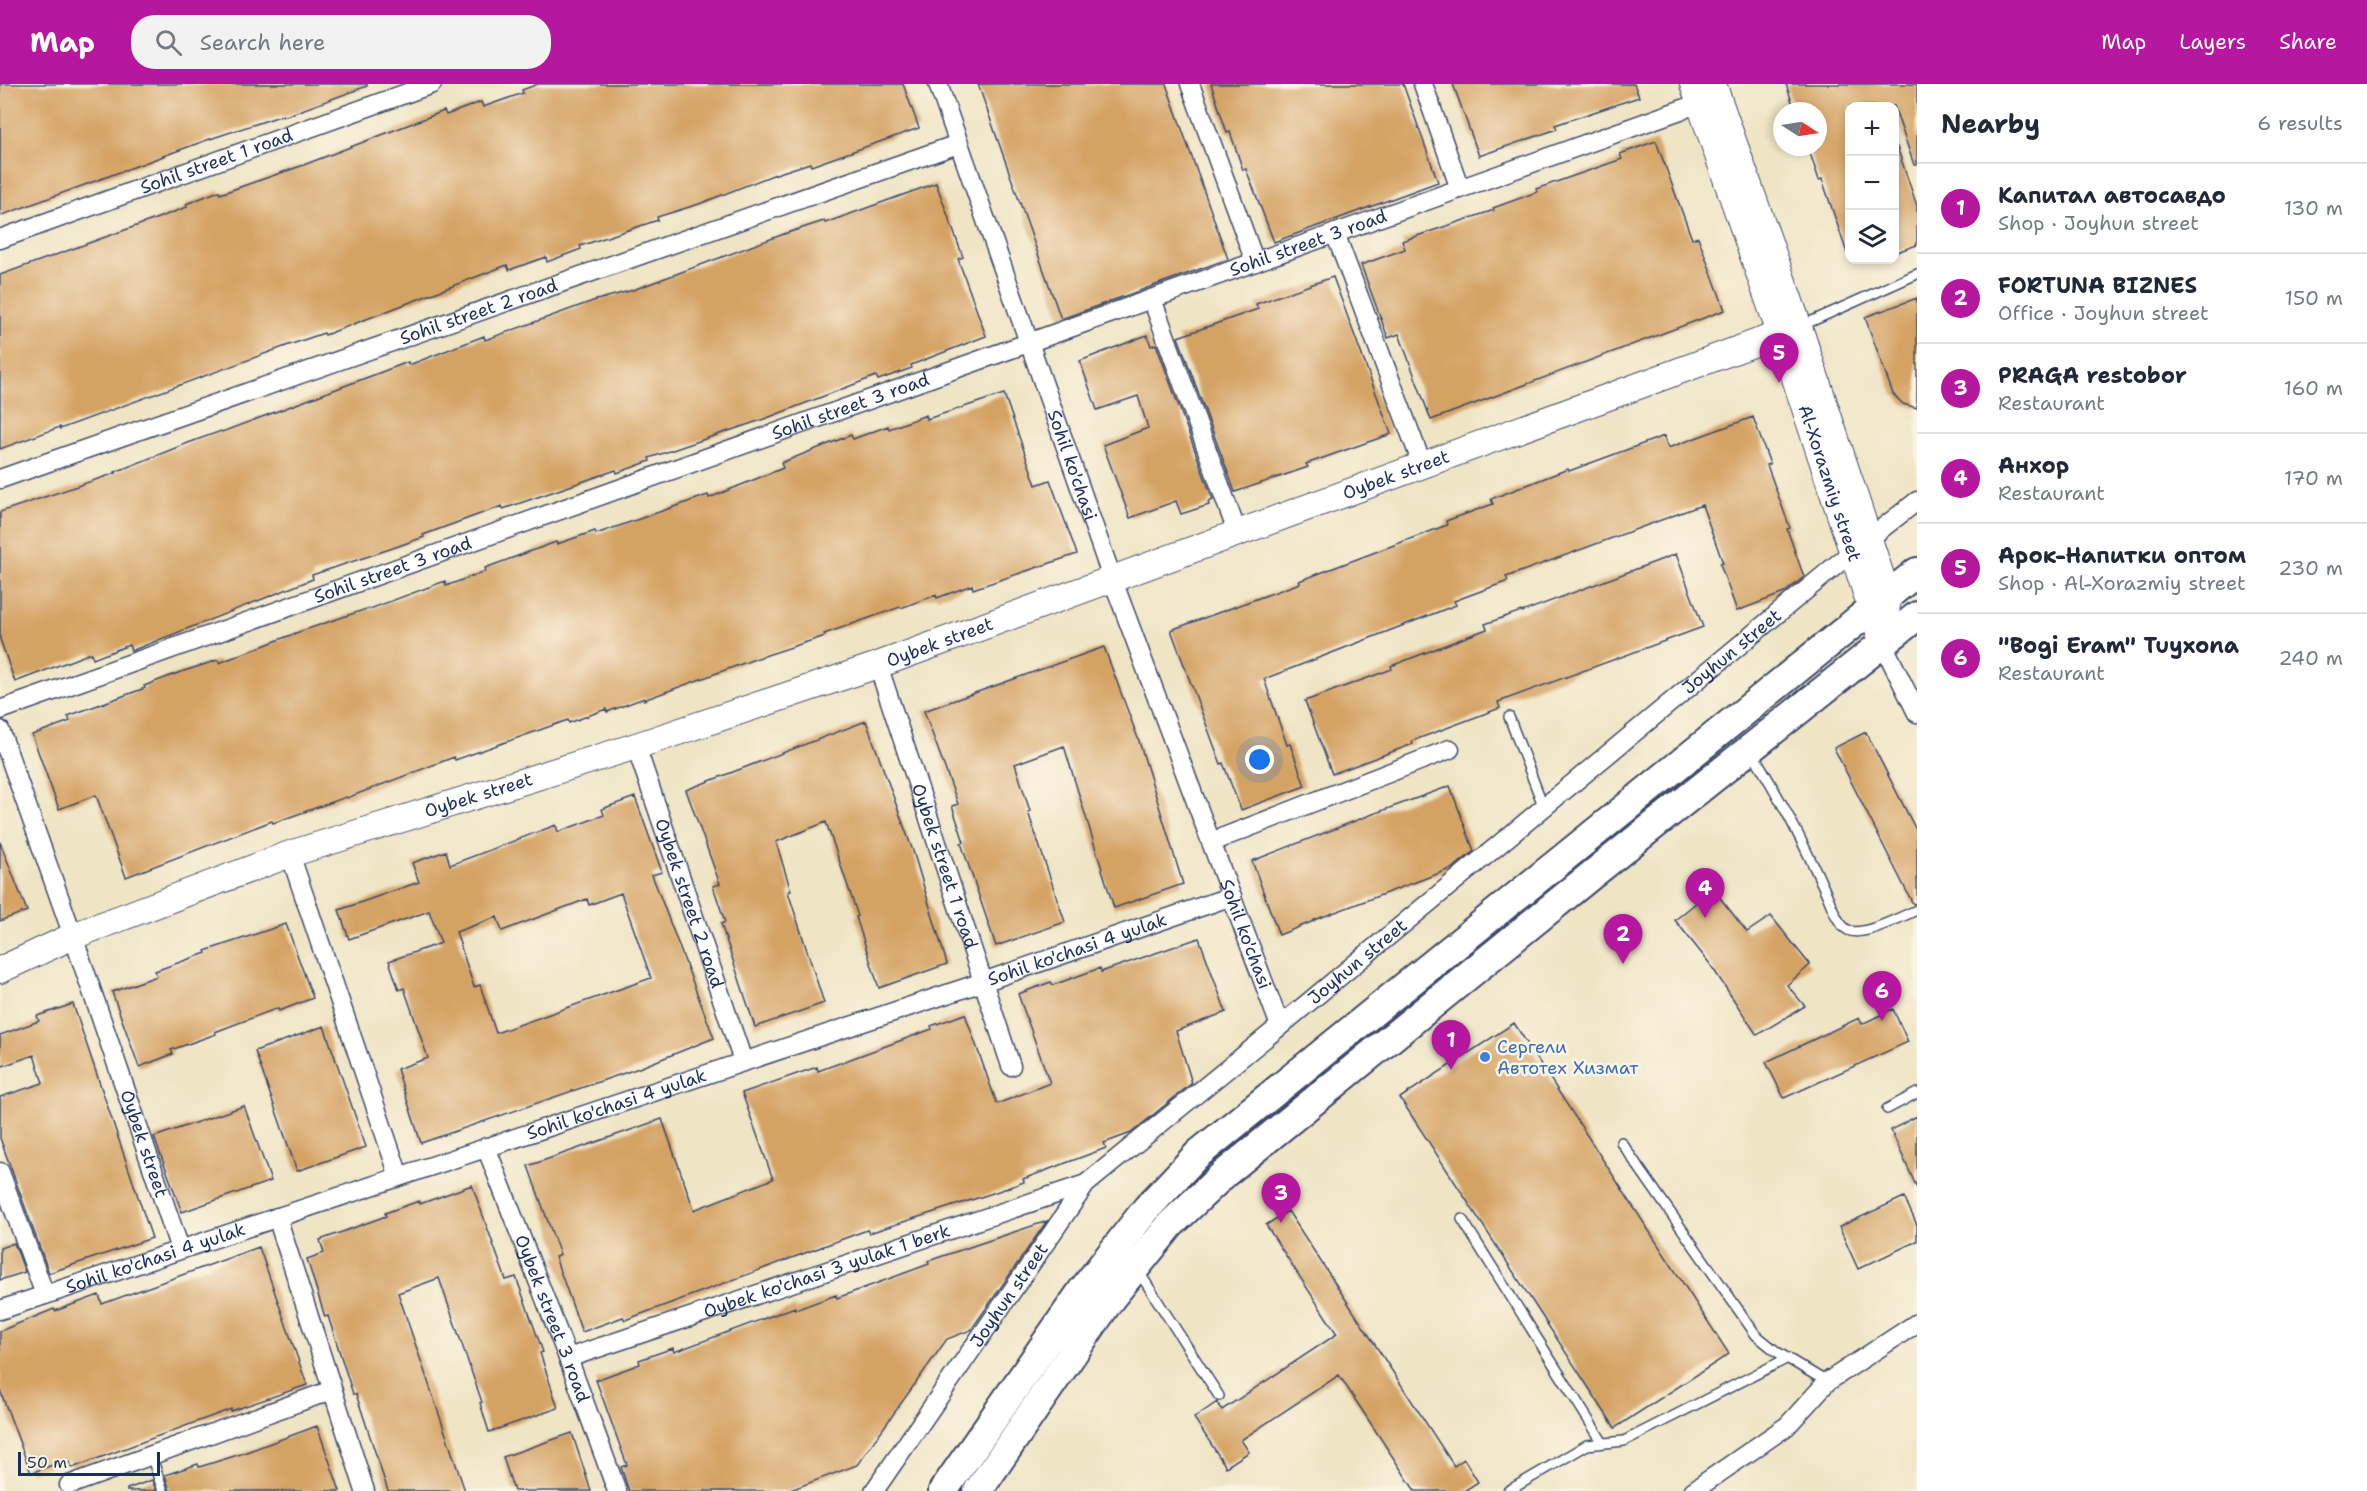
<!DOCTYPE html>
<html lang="en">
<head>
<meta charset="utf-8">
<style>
  :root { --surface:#fff; --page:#f2f2f3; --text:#1f2937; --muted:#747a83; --line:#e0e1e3; --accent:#b5179e }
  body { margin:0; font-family:"Shantell Sans",sans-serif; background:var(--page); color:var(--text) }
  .controls { position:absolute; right:18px; top:18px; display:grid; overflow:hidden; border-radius:12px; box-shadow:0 3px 9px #0003 }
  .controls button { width:54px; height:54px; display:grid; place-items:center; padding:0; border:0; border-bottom:2px solid var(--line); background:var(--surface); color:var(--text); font:30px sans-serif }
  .compass { position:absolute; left:1773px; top:18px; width:54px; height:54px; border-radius:50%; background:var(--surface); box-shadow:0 3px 9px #0003; rotate:102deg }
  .scale { position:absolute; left:18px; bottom:15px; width:142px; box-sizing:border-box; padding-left:6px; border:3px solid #1b2f5e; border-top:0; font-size:16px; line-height:21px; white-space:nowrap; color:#1b2f5e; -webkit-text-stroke:4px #fcf5e5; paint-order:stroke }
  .you { position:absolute; left:1260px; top:676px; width:21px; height:21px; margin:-15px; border:4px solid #fff; border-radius:50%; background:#1a73e8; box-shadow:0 0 0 9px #1a73e833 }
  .badge { display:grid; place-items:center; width:39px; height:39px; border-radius:50%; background:var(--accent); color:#fff; font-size:20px; font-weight:700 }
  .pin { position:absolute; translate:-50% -50px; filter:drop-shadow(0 2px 3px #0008) }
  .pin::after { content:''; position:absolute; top:32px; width:21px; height:18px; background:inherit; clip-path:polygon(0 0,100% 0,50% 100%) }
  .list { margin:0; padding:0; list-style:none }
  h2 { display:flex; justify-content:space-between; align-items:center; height:78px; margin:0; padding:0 24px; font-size:26px }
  h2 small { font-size:20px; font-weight:400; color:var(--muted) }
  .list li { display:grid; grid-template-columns:39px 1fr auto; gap:18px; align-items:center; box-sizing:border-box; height:90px; padding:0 24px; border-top:2px solid var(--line) }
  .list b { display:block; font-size:22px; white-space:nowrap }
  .list p { margin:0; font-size:20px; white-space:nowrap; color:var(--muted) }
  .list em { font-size:20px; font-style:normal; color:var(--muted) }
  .icon { flex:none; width:33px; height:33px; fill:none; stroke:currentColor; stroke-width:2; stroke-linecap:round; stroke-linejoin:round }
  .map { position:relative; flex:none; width:1917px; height:1407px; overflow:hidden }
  header { display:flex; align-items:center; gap:36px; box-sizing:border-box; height:84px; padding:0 30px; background:var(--accent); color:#fff }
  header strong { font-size:28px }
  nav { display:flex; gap:33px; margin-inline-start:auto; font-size:21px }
  .search { width:420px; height:54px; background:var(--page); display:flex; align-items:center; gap:15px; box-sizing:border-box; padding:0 21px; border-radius:24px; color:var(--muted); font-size:22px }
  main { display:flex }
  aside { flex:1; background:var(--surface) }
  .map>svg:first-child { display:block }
</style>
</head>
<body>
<header>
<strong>Map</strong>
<div class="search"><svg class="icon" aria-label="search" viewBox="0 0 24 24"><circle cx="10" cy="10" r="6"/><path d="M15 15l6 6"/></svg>Search here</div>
<nav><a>Map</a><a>Layers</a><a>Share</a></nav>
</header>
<main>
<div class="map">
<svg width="1917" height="1407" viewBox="0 0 1917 1407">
  <rect width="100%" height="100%" fill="#fcf5e5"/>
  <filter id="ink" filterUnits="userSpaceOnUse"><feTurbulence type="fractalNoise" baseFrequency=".0167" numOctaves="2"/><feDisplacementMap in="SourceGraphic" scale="12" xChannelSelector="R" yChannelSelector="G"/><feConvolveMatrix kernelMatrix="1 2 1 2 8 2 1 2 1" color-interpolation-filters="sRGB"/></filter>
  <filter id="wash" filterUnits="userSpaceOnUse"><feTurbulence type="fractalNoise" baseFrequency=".008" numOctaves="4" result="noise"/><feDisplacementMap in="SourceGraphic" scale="24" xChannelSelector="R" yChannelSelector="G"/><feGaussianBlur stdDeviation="1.35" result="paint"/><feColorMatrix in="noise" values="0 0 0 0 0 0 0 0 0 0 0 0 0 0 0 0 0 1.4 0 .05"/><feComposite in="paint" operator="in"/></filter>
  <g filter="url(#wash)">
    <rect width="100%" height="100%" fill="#efe4c4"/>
    <g id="blocks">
      <!-- building -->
      <path fill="#d4a264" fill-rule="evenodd" d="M0 0H367V2L283 33V31L207 56 0 132Z
        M538 0H903L919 44 811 82 810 79 773 91 699 120 657 133 658 136 580 162 581 165 547 178 546 173 509 186 507 181 325 251 324 249 286 262 60 345V343L0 365V191L150 137 187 123 186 120 219 107 220 110 301 82 444 27 446 31 481 18 483 23 523 9 522 6Z
        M978 0H1166L1228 175 1061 235Z
        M1211 0H1403L1438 98 1274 158 1246 85 1243 86 1230 48 1227 49Z
        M1453 0H1634L1639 13 1555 41 1557 45 1479 72Z
        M1786 0H1917V81H1914L1894 22H1850V168L1847 169 1822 95 1819 96 1809 66 1818 63V27H1795Z
        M1656 57 1692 155 1698 153 1725 226 1431 336 1399 250 1388 254 1361 181 1405 165 1402 157 1494 126 1493 124 1537 108 1536 105 1622 75 1620 70Z
        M1894 63H1897L1917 122V161L1894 169Z
        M936 99 963 173 958 175 986 252 911 281 912 284 878 296 876 292 767 334 649 374 650 377 617 389 616 386 503 425 502 422 423 451 424 453 390 465 312 491 313 495 131 567 129 561 93 575 91 569 15 598 0 555V428L116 389 115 388 188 359 221 347 222 348 408 278 409 281 484 252 485 256 593 217 633 206 784 150 824 137 825 139Z
        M1333 193 1391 350 1306 380 1308 383 1235 408 1178 253 1258 225 1256 220Z
        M1917 214V324L1903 320 1893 310 1865 233Z
        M1147 251 1151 262 1156 260 1213 416 1208 418 1209 421 1181 430 1176 417 1130 434 1103 361 1148 344 1138 312 1097 326 1080 277Z
        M1004 310 1036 401 1050 396 1077 470 973 505 972 501 937 514 936 511 901 524 900 523 824 550 825 552 755 575 644 616V614L607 628 606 625 569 639 568 636 455 676 454 673 347 714 346 713 273 739 272 737 126 793 96 711 59 725 32 651 70 637 68 632 145 604 144 602 178 589 218 576 219 579 296 549 369 524 370 525 445 497 446 502 486 487 485 484 556 458 557 460 595 447 596 450 708 411 709 414 783 384 781 379 851 351 853 355 888 342 889 345 926 331 927 335Z
        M1753 333 1770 380 1767 381 1790 444 1787 445 1804 493 1784 509 1737 527 1720 480 1723 479 1702 421 1506 493 1508 497 1454 517 1456 521 1264 595 1287 661 1290 660 1305 702 1241 726 1223 679 1221 680 1171 546 1300 499 1299 497 1447 441 1446 437 1493 420 1491 415 1568 385 1569 387 1664 352 1668 364Z
        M1676 470 1703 543 1498 618 1500 624 1412 657 1413 660 1332 690 1305 617 1392 585 1391 582 1487 545 1485 540 1521 527 1522 528Z
        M1104 563 1139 657 1183 800 1114 824 1064 662 1015 680 1030 727 1028 728 1065 838 996 862 961 759 964 758 952 722 958 720 924 627Z
        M866 637 914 770 947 880 879 904 856 833 858 832 826 738 776 758 791 807 788 808 824 919 755 943 721 840 725 838 713 802 720 800 686 706Z
        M1866 648 1917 748V819L1913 820 1834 664Z
        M1450 702 1474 767 1453 784 1314 836V837L1279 851 1252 777 1373 730Z
        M635 713 662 788 652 791 714 954 639 984 421 1059 397 985 428 974 404 904 399 906 389 877 441 859 429 827 349 855 339 826 419 798 412 779 446 767 450 781 556 741 558 748 604 731 602 725ZM621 809 651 894 496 949 480 901 474 903 456 848 497 833 502 847 587 815 589 821Z
        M0 758 27 827 0 837Z
        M1713 805 1747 848 1771 832 1810 881 1787 901 1805 922 1757 951 1710 880 1675 836Z
        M286 840 313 914 279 927 278 924 215 948 216 950 171 966 173 970 139 983 112 908 157 892 155 887 206 869 205 867Z
        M1199 854 1226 928 1176 947 1192 999 1131 1049 1104 1059 1106 1064 1023 1095 1024 1098 990 1110 869 1149 867 1146 625 1236 623 1233 582 1248 555 1173 560 1171 528 1082 662 1035 694 1126 773 1095 742 1009 817 983 818 987 932 945 931 942 965 930 997 1020 1050 999 1018 910 1051 898 1053 901 1100 884 1101 888Z
        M73 920 152 1154 49 1189 0 1054V1013L43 999 34 971 0 983V951L39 937 37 932Z
        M1893 925 1908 958 1784 1014 1766 978 1859 934 1862 940Z
        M1514 939 1729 1270 1615 1344 1400 1014Z
        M324 942 366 1063 297 1087 255 967Z
        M244 1022 271 1097 182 1128 154 1053Z
        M1917 1032V1104L1891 1046Z
        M472 1101 506 1196 516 1193 543 1268 540 1269 558 1324 489 1348 480 1319 482 1318 439 1194 398 1209 465 1407H388L356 1310H353L328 1232 325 1233 307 1175 324 1169 320 1156 386 1132 385 1129 419 1117 420 1120Z
        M1904 1113 1917 1141V1157L1858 1185 1839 1143Z
        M1288 1127 1454 1382 1464 1375 1478 1398 1464 1407H1415L1339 1291 1241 1356 1249 1368 1226 1383 1194 1334 1217 1318 1222 1326 1337 1250 1266 1141Z
        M1047 1137 971 1246 947 1255 857 1381 788 1407H629L621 1383 627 1381 596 1296 640 1280 639 1276 673 1264 674 1268 795 1223V1226L836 1211 837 1214 929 1180 928 1177Z
        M14 1159 25 1188 0 1196V1164Z
        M259 1163 307 1301 231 1327V1325L72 1384 69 1375 31 1389 0 1306V1247L54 1225 55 1227 99 1211 102 1220Z
        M317 1342 340 1407H170L165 1391 198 1380 199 1383 241 1370Z
        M572 1349 591 1407H514L503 1373Z
        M152 1396 156 1407H127V1405Z"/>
    </g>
  </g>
  <g filter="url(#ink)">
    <use href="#blocks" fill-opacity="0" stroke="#3b4a6d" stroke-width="1.5"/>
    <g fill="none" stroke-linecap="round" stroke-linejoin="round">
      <!-- lane casing -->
      <g stroke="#3b4a6d" stroke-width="12">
        <path id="lane" d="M1801 242 1917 190
          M1509 633 1544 724
          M1752 668C1780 714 1805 761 1827 811 1832 822 1837 840 1848 846 1862 854 1902 832 1917 826
          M1887 1025 1917 1009
          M1621 1058 1756 1251 1777 1268 1827 1298
          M1462 1135 1603 1359
          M1137 1185 1219 1312
          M151 1371 163 1407
          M1508 1407 1587 1361 1624 1357 1788 1274"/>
      </g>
      <!-- street casing -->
      <g stroke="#3b4a6d" stroke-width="21">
        <g id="street">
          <path id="s1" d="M938 0 1112 494 1280 942"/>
          <path d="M1190 0 1255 178"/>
          <path d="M1423 0 1460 105"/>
          <path d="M1335 149 1422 380"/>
          <path id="s2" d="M0 155 432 0"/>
          <path d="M1152 215 1237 448"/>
          <path id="s3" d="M0 395 958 60"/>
          <path d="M1883 560 1917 629"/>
          <path id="s4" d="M878 581 1011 982"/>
          <path id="s5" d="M0 626 1700 19"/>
          <path id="s6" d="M0 646 73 852 180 1165"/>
          <path id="s7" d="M636 662 743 977"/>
          <path d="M1211 758 1450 665"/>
          <path d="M290 770 399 1092"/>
          <path id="s8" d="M486 1063 568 1274 617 1407"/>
          <path d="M0 1088 45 1211"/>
          <path d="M277 1133 365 1407"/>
          <path id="s9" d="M0 1226 983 898 1232 812"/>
          <path id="s10" d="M568 1274 1086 1100"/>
          <path d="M69 1401 332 1306"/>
          <path id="s11" d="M874 1407 1086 1100 1280 942 1852 468 1917 417"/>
          <path d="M1693 1407 1787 1342 1827 1298 1917 1239"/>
        </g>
      </g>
      <!-- secondary casing -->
      <g stroke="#3b4a6d" stroke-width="28">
        <g id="secondary">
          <path id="s12" d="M1693 0 1780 249 1883 560"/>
          <path d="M1713 0 1799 243 1888 513 1886 530"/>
          <path id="s13" d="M0 886 73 852 290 770 636 662 878 581 1799 243"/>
        </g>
      </g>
      <!-- primary casing -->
      <g stroke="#3b4a6d" stroke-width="32">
        <path id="primary" d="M943 1407 1082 1207 1147 1124 1198 1070 1917 488
          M978 1407 1111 1214 1171 1140 1224 1090 1594 789 1917 532"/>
      </g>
      <!-- lane -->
      <use href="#lane" stroke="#fff" stroke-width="9"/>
      <!-- street -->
      <use href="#street" stroke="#fff" stroke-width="18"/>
      <!-- secondary -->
      <use href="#secondary" stroke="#fff" stroke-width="26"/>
      <!-- primary -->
      <use href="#primary" stroke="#fff" stroke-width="28"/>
    </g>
  </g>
  <!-- markers -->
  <circle fill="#3f7fe0" stroke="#fcf5e5" stroke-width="2" cx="1485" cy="973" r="6"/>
  <g text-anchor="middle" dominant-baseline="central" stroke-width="5" stroke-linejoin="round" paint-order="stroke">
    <!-- street labels -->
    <g font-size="18" fill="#1b2f5e" stroke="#fcf5e5">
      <text stroke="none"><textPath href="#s2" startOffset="230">Sohil street 1 road</textPath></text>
      <text stroke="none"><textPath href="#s5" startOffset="1389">Sohil street 3 road</textPath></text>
      <text stroke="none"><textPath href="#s3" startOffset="507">Sohil street 2 road</textPath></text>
      <text stroke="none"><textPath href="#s5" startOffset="903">Sohil street 3 road</textPath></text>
      <text stroke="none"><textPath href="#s1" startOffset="404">Sohil ko'chasi</textPath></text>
      <text stroke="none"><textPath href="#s13" startOffset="1482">Oybek street</textPath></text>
      <text stroke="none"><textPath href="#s12" startOffset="422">Al-Xorazmiy street</textPath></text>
      <text stroke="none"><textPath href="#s5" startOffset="417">Sohil street 3 road</textPath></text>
      <text stroke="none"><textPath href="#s13" startOffset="996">Oybek street</textPath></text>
      <text stroke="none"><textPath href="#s11" startOffset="1210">Joyhun street</textPath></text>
      <text stroke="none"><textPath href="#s13" startOffset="510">Oybek street</textPath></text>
      <text stroke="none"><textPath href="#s4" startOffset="212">Oybek street 1 road</textPath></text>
      <text stroke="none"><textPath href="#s7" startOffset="166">Oybek street 2 road</textPath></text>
      <text stroke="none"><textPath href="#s1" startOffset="904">Sohil ko'chasi</textPath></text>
      <text stroke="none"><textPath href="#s9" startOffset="1136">Sohil ko'chasi 4 yulak</textPath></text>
      <text stroke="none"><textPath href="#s11" startOffset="724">Joyhun street</textPath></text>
      <text stroke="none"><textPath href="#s9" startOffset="650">Sohil ko'chasi 4 yulak</textPath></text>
      <text stroke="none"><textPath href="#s6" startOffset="438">Oybek street</textPath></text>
      <text stroke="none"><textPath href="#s9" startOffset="164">Sohil ko'chasi 4 yulak</textPath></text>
      <text stroke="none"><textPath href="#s10" startOffset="273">Oybek ko'chasi 3 yulak 1 berk</textPath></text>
      <text stroke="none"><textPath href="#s11" startOffset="238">Joyhun street</textPath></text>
      <text stroke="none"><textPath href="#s8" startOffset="184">Oybek street 3 road</textPath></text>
    </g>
    <!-- shop labels -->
    <g font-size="18" fill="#366cbe" stroke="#fcf5e5" text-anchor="start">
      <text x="1497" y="963">Сергели<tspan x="1497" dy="21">Автотех Хизмат</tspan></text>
    </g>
  </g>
</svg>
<div class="controls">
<button>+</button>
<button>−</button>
<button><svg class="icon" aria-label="layers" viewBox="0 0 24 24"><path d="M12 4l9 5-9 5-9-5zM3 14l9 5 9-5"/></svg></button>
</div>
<svg class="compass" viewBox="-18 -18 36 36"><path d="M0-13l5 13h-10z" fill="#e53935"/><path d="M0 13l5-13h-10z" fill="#747a83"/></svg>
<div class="scale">50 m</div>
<div class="you"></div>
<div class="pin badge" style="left:1451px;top:986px">1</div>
<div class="pin badge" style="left:1623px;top:880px">2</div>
<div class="pin badge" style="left:1281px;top:1139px">3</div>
<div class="pin badge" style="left:1705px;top:834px">4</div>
<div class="pin badge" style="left:1779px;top:299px">5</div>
<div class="pin badge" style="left:1882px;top:937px">6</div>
</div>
<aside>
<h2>Nearby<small>6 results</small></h2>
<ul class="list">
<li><span class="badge">1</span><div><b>Капитал автосавдо</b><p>Shop · Joyhun street</p></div><em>130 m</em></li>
<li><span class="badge">2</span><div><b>FORTUNA BIZNES</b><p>Office · Joyhun street</p></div><em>150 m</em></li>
<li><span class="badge">3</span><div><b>PRAGA restobor</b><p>Restaurant</p></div><em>160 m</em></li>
<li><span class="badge">4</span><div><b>Анхор</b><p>Restaurant</p></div><em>170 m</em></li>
<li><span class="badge">5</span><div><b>Арок-Напитки оптом</b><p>Shop · Al-Xorazmiy street</p></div><em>230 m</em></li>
<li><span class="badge">6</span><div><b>&quot;Bogi Eram&quot; Tuyxona</b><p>Restaurant</p></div><em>240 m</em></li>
</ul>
</aside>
</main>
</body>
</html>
